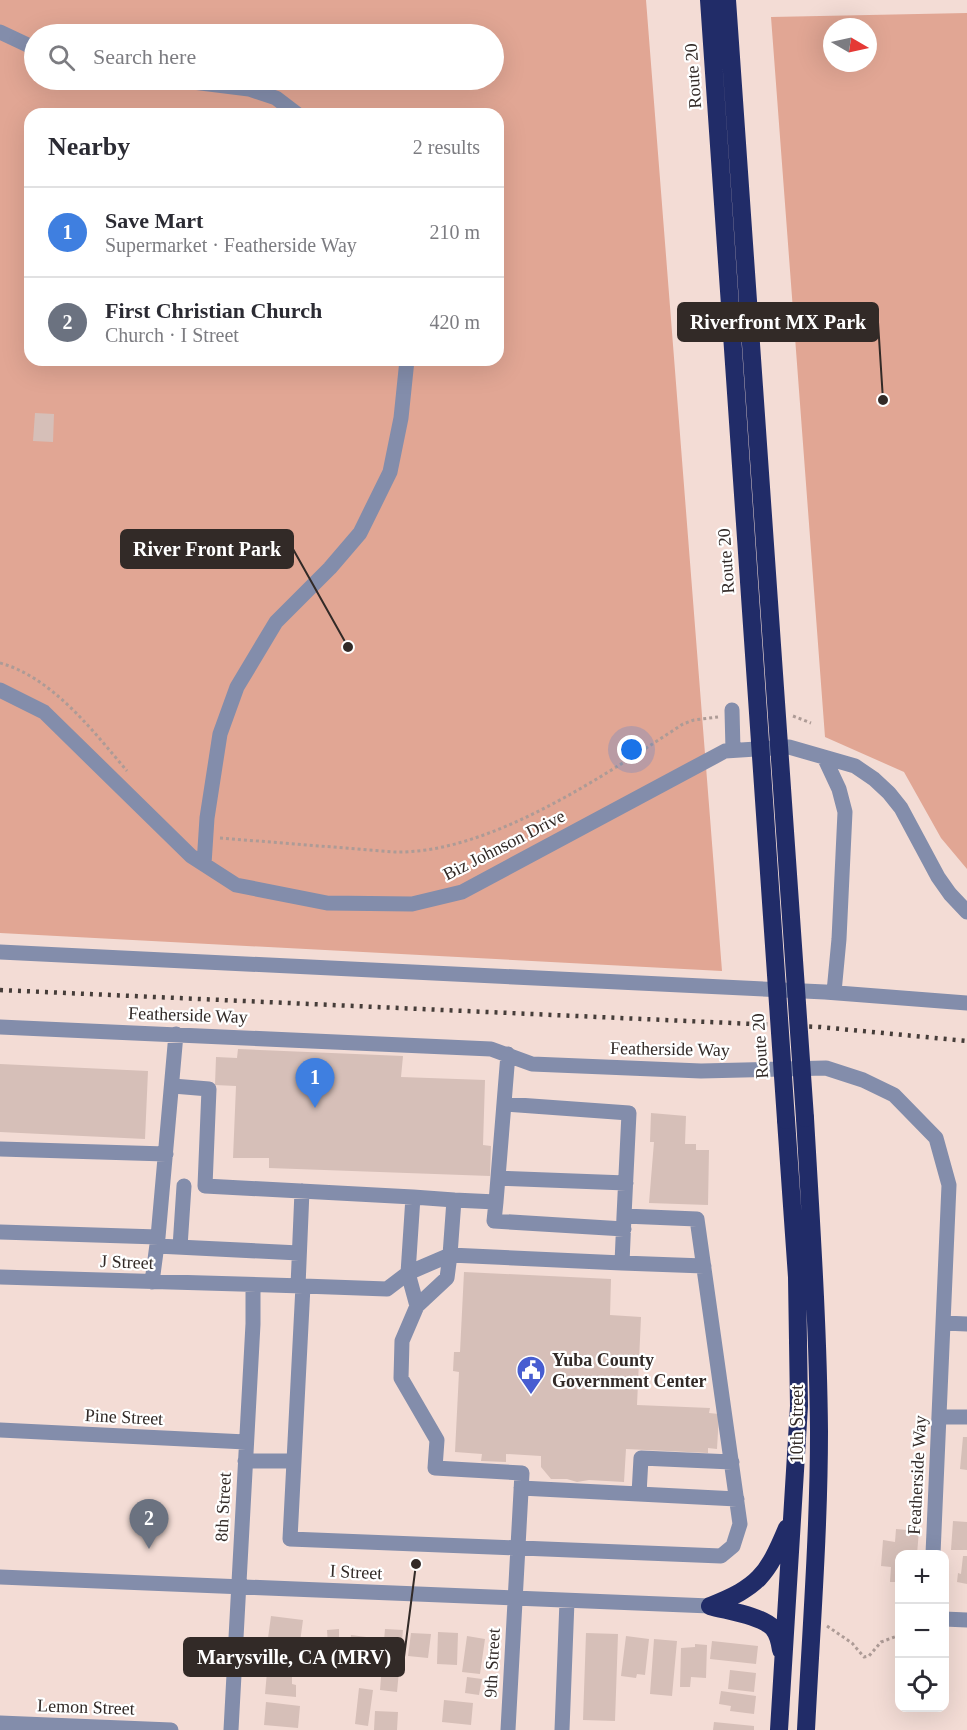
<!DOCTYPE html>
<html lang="en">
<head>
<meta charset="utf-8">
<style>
  :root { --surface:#fff; --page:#f7f7f7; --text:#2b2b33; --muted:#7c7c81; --line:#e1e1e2; --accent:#0f766e }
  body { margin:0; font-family:"Times New Roman",serif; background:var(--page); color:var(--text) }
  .controls { position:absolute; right:18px; bottom:18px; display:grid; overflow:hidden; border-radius:12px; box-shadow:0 6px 24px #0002 }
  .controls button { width:54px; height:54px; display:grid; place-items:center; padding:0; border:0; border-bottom:2px solid var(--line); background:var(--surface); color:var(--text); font:30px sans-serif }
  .compass { position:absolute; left:823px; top:18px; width:54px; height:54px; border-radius:50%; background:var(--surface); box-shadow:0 6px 24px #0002; rotate:99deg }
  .you { position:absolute; left:632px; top:750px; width:21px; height:21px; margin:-15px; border:4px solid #fff; border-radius:50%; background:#1a73e8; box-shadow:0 0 0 9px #1a73e833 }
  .badge { display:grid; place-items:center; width:39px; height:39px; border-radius:50%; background:var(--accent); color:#fff; font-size:20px; font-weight:700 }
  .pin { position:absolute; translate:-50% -50px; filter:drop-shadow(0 2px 3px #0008) }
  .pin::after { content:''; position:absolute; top:32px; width:21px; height:18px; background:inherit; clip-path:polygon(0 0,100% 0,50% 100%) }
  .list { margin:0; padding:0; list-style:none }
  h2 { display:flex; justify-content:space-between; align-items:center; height:78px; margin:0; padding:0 24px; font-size:26px }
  h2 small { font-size:20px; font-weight:400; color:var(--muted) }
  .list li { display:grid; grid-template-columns:39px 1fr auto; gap:18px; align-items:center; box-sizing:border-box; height:90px; padding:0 24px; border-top:2px solid var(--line) }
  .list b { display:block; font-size:22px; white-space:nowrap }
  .list p { margin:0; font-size:20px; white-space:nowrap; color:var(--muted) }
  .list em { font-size:20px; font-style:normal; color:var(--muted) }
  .icon { flex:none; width:33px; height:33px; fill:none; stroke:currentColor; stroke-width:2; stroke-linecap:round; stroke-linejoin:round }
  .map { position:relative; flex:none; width:967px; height:1730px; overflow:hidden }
  .search { position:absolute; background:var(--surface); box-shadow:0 6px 24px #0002; left:24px; top:24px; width:480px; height:66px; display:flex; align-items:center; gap:15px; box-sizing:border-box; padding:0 21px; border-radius:33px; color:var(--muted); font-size:22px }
  .panel { position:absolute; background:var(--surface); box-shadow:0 6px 24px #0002; left:24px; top:108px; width:480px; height:258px; border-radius:18px }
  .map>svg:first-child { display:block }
</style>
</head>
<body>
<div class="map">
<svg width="967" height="1730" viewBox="0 0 967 1730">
  <rect width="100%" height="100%" fill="#f3dcd5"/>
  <!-- green -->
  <path fill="#e1a694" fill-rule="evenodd" d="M0 0H646L722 971 0 933ZM34 34H494V80H34ZM30 114H498V360H30Z
    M967 13V869L941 838 904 772 825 737 771 17ZM832 27H868V63H832Z"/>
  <!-- building -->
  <path fill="#d6bfb8" d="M35 413 54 414 53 442 33 441Z
    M238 1049 403 1056 401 1077 485 1080 483 1145 491 1146 490 1176 269 1168V1158H233L236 1086 215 1085 216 1057 237 1058Z
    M0 1064 148 1071 145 1139 0 1132Z
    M651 1113 686 1116 685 1144H696V1150H709L708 1205 649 1203 654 1142H650Z
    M464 1272 611 1279 610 1315 641 1317 637 1405 710 1408 709 1413 719 1414 717 1449 708 1448V1453L626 1449 624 1482 589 1480 577 1482 567 1479H551L541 1467V1456L506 1454V1462L481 1461 482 1454 455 1452 459 1372 453 1371 454 1352H460Z
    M963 1437H967V1470L960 1469Z
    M953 1521 967 1522V1550H951Z
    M896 1529 919 1531 917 1554H900V1582H890L891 1567 881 1566 883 1540 895 1542Z
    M963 1556H967V1584L957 1582 958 1573 961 1574Z
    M271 1616 303 1620 300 1642 268 1638Z
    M339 1629V1645H328L327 1630Z
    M385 1629 403 1630 397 1692 380 1690Z
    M438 1632 458 1633 457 1665 437 1664Z
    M411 1633 431 1634 428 1658 408 1656Z
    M586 1633 618 1634 615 1721 583 1720Z
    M351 1635 374 1638 371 1664 357 1662V1655H349Z
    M467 1636 485 1639 480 1674 462 1672Z
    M626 1636 649 1639 645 1675 637 1674 636 1678 621 1676Z
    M654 1639 677 1641 672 1696 650 1694Z
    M712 1641 758 1646 756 1664 710 1659Z
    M695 1644 707 1645 706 1678 691 1677 690 1687H680L681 1648 695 1647Z
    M730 1670 756 1673 754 1692 728 1689Z
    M267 1672 292 1674V1684L296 1685V1697L265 1694Z
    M467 1677 482 1679 479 1695 465 1693Z
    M359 1688 373 1690 368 1726 355 1724Z
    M721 1691 756 1696 754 1714 730 1711 731 1706 719 1704Z
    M444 1700 473 1703 471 1725 442 1722Z
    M266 1702 300 1706 298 1728 264 1725Z
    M375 1711 398 1712 397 1730H374Z
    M714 1722 754 1726V1730H713Z"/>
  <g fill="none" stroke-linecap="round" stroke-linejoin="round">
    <!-- path -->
    <path stroke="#ad9b96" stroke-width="3" stroke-dasharray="3 3" stroke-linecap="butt" d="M0 663C52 677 94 732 127 771
      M793 716 811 723
      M220 838 395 852C490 854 606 774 683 724L694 720 718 717
      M827 1626 852 1643 864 1657 869 1656 881 1642 900 1635"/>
    <!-- minor -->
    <path stroke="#838dab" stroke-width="15" d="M0 32 34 48
      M177 80 249 89 276 98 297 114
      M0 690 44 712 191 856 236 885 327 903 412 904 462 892 725 751 789 747 855 766 874 779 889 793 901 808 938 877 950 894 967 912
      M732 710 733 750
      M824 757 839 789 845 812 839 939 834 992
      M204 864 207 818 220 734 237 687 276 622 330 568 360 533 390 472 401 418 407 360
      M0 952 825 992 967 1003
      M0 1027 491 1049 532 1064 701 1071 826 1068 863 1080 894 1095 936 1138 949 1185 933 1554
      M173 1086 209 1089 205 1186 413 1197
      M504 1104 629 1113 624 1216
      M0 1149 166 1154
      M498 1178 626 1183
      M454 1200 413 1197 408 1273 387 1289 303 1286 290 1539 721 1556 733 1546 740 1524 697 1219 624 1216 622 1263 450 1255 454 1200 496 1202 508 1054
      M496 1202 494 1221 624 1229
      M0 1232 158 1237
      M157 1246 299 1253
      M180 1247 184 1186
      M450 1255 447 1278 417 1306 408 1273Z
      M622 1263 704 1266
      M0 1277 303 1286
      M152 1282 158 1237 176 1034
      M298 1286 302 1191
      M417 1306 402 1341 401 1378 437 1440 435 1468 522 1473 508 1730
      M944 1323 967 1324
      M939 1417H967
      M0 1430 246 1442
      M245 1461H294
      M521 1488 737 1499
      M639 1494 641 1458 732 1462
      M0 1577 710 1606
      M944 1619 967 1620
      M0 1723 171 1730
      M231 1730 253 1324V1286
      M562 1730 567 1601"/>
    <!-- highway -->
    <path stroke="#212c68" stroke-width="18" d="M805 1118C811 1222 818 1326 819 1431 819 1530 811 1631 806 1730
      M710 1606C758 1587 767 1576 787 1528
      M710 1606C727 1611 760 1615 773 1628 778 1634 780 1643 781 1650
      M779 1730 799 1406 797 1277 786 1120"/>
    <!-- rail -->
    <path stroke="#463d39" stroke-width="4.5" stroke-dasharray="3 6" stroke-linecap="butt" d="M0 990 820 1027 967 1041"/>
    <!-- highway-bridge -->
    <path stroke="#212c68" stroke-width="18" d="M709 0 786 1120
      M727 0 805 1118"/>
  </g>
  <!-- icons -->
  <defs>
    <g id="civic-pin" transform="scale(1.5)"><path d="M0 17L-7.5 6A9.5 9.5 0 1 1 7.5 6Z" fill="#475dd1" stroke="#fff"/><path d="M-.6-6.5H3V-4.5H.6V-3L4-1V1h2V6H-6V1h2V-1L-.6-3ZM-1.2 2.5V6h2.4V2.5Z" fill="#fff"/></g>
  </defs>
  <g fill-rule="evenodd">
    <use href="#civic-pin" x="531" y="1370"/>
  </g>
  <g text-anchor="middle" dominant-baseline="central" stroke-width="4.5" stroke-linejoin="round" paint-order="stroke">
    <!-- street labels -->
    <g font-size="18" fill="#322a27" stroke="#fff">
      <text transform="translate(693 76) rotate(-94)">Route 20</text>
      <text transform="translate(726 561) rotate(-94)">Route 20</text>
      <text transform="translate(504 845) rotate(-27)">Biz Johnson Drive</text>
      <text transform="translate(188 1015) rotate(2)">Featherside Way</text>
      <text transform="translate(760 1046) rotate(-94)">Route 20</text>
      <text transform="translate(670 1049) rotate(1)">Featherside Way</text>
      <text transform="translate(127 1262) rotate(2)">J Street</text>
      <text transform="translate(124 1417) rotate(3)">Pine Street</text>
      <text transform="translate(797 1424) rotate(-90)">10th Street</text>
      <text transform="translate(917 1475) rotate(-87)">Featherside Way</text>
      <text transform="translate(223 1507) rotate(-87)">8th Street</text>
      <text transform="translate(356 1572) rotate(3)">I Street</text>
      <text transform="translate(492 1663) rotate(-87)">9th Street</text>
      <text transform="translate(86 1707) rotate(2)">Lemon Street</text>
    </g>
    <!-- poi labels -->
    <g font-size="18" font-weight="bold" fill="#322a27" stroke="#fff" text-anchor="start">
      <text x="552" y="1360">Yuba County<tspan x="552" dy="21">Government Center</tspan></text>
    </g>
  </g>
  <!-- callouts -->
  <path fill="none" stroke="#322a27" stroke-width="2" d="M883 400L878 322M348 647L293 549M416 1564L404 1657"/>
  <g fill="#322a27" stroke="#fff" stroke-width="2">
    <circle cx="883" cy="400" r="6"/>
    <circle cx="348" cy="647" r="6"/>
    <circle cx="416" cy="1564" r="6"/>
  </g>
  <g fill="#322a27" stroke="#322a27" stroke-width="2">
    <rect x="678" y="303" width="200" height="38" rx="6"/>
    <rect x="121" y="530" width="172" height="38" rx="6"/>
    <rect x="184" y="1638" width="220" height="38" rx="6"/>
  </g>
  <g font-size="20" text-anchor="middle" font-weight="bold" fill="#fff">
    <text x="778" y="329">Riverfront MX Park</text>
    <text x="207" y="556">River Front Park</text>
    <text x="294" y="1664">Marysville, CA (MRV)</text>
  </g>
</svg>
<div class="controls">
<button>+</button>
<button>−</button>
<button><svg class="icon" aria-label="locate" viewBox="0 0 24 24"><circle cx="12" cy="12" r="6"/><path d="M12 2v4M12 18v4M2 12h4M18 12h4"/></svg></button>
</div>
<svg class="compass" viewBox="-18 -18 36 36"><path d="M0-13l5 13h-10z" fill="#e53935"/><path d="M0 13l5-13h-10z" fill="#7c7c81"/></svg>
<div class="you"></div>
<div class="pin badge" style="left:315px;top:1108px;background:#3f7fe0">1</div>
<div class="pin badge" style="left:149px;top:1549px;background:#6b7280">2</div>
<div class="search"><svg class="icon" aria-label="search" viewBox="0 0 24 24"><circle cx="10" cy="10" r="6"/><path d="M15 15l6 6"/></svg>Search here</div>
<section class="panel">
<h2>Nearby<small>2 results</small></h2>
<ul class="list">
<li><span class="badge" style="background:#3f7fe0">1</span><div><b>Save Mart</b><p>Supermarket · Featherside Way</p></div><em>210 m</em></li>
<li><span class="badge" style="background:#6b7280">2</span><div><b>First Christian Church</b><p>Church · I Street</p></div><em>420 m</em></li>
</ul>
</section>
</div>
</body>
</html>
